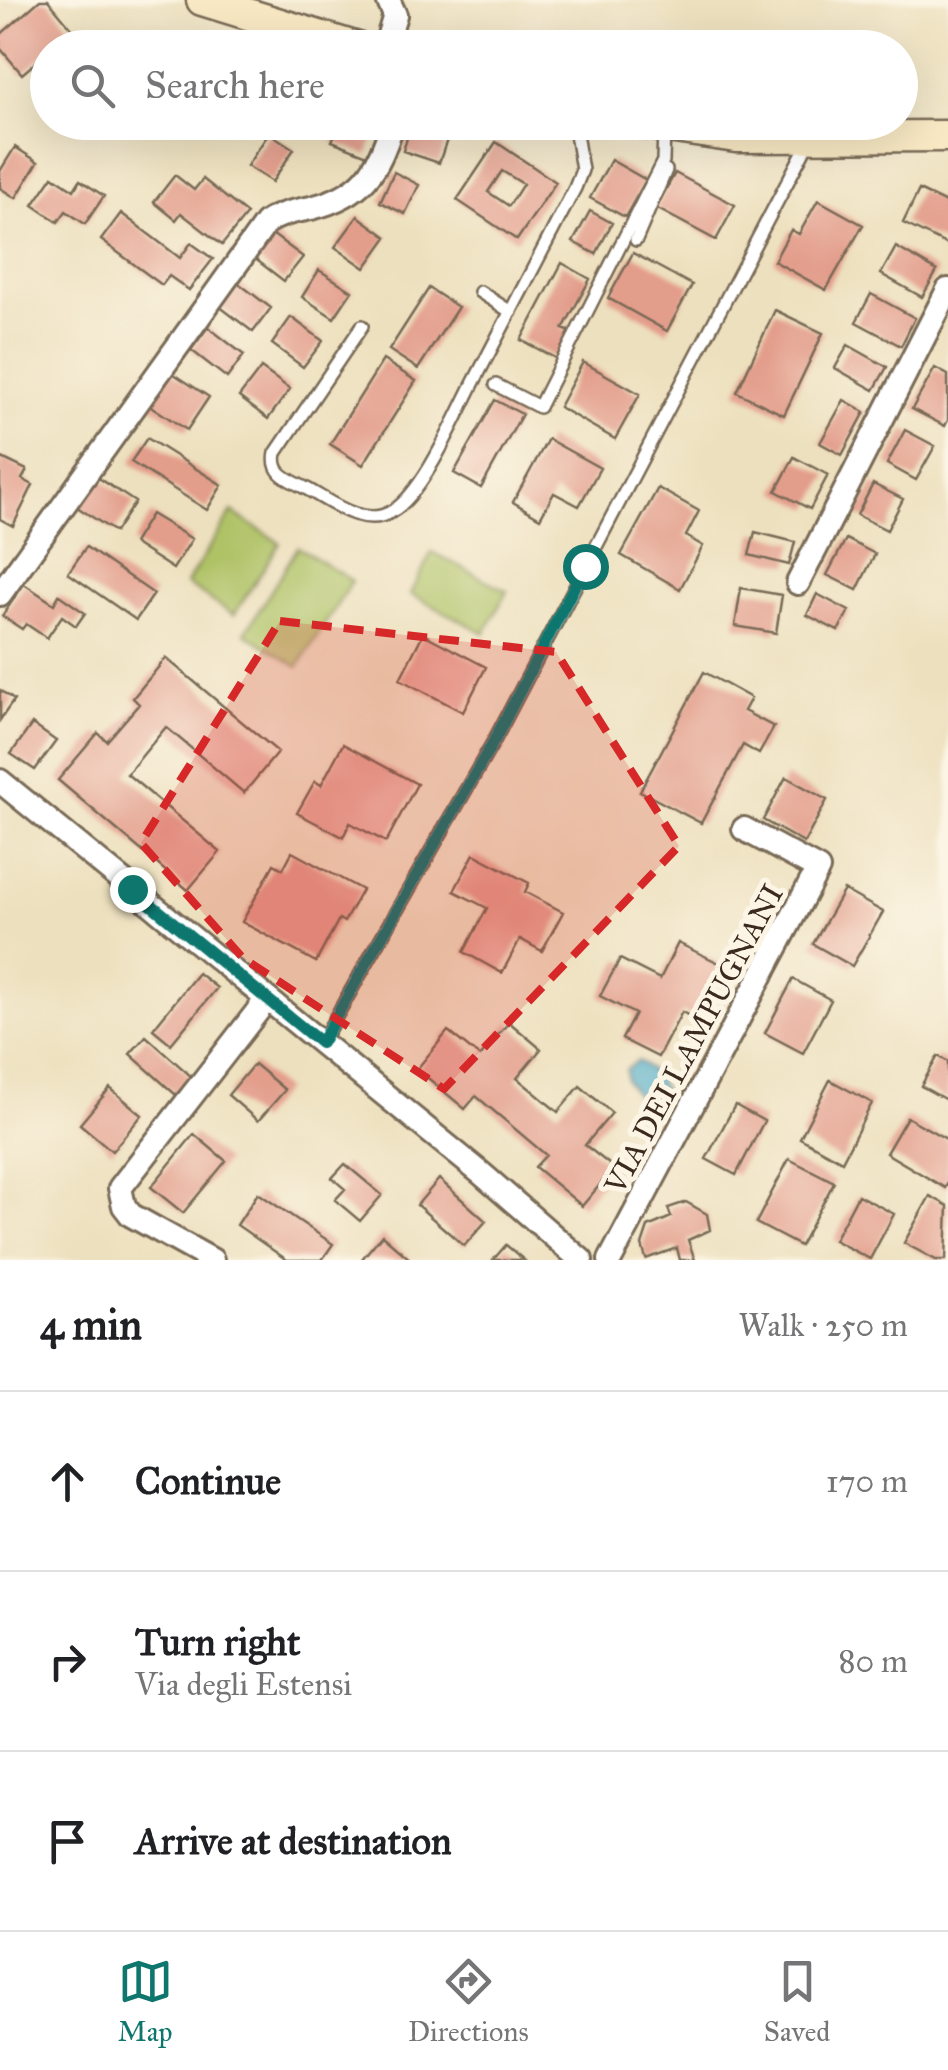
<!DOCTYPE html>
<html lang="en">
<head>
<meta charset="utf-8">
<style>
  :root { --surface:#fff; --page:#f2f2f2; --text:#202124; --muted:#757577; --line:#e0e0e0; --accent:#0f766e }
  body { margin:0; font-family:"IM FELL Great Primer",serif; background:var(--page); color:var(--text) }
  .stop { position:absolute; width:30px; height:30px; margin:-22px; border:8px solid #0f766e; border-radius:50%; background:#fff }
  .stop.end { background:#0f766e; border-color:#fff; box-shadow:0 2px 10px #0008 }
  .list { margin:0; padding:0; list-style:none }
  h2 { display:flex; justify-content:space-between; align-items:center; height:130px; margin:0; padding:0 40px; font-size:42px }
  h2 small { font-size:32px; font-weight:400; color:var(--muted) }
  .list li { display:grid; grid-template-columns:65px 1fr auto; gap:30px; align-items:center; box-sizing:border-box; height:180px; padding:0 40px; border-top:2px solid var(--line) }
  .list b { display:block; font-size:38px; white-space:nowrap }
  .list p { margin:0; font-size:32px; white-space:nowrap; color:var(--muted) }
  .list em { font-size:32px; font-style:normal; color:var(--muted) }
  .icon { flex:none; width:55px; height:55px; fill:none; stroke:currentColor; stroke-width:2; stroke-linecap:round; stroke-linejoin:round }
  .map { position:relative; flex:none; width:948px; height:1260px; overflow:hidden }
  .search { position:absolute; background:var(--surface); box-shadow:0 10px 40px #0002; left:30px; right:30px; top:30px; height:110px; display:flex; align-items:center; gap:25px; box-sizing:border-box; padding:0 35px; border-radius:55px; color:var(--muted); font-size:38px }
  .sheet { height:670px; background:var(--surface) }
  nav { display:flex; justify-content:space-around; align-items:center; box-sizing:border-box; height:140px; border-top:2px solid var(--line); background:var(--surface); font-size:28px; color:var(--muted) }
  nav a { display:grid; justify-items:center; gap:5px }
  nav .on { color:var(--accent) }
  .map>svg:first-child { display:block }
</style>
</head>
<body>
<div class="map">
<svg width="948" height="1260" viewBox="0 0 948 1260">
  <rect width="100%" height="100%" fill="#fcf5e5"/>
  <filter id="ink" filterUnits="userSpaceOnUse"><feTurbulence type="fractalNoise" baseFrequency=".01" numOctaves="2"/><feDisplacementMap in="SourceGraphic" scale="20" xChannelSelector="R" yChannelSelector="G"/><feConvolveMatrix kernelMatrix="1 2 1 2 8 2 1 2 1" color-interpolation-filters="sRGB"/></filter>
  <filter id="wash" filterUnits="userSpaceOnUse"><feTurbulence type="fractalNoise" baseFrequency=".0048" numOctaves="4" result="noise"/><feDisplacementMap in="SourceGraphic" scale="40" xChannelSelector="R" yChannelSelector="G"/><feGaussianBlur stdDeviation="2.25" result="paint"/><feColorMatrix in="noise" values="0 0 0 0 0 0 0 0 0 0 0 0 0 0 0 0 0 1.4 0 .05"/><feComposite in="paint" operator="in"/></filter>
  <g filter="url(#wash)">
    <rect width="100%" height="100%" fill="#ede0be"/>
    <!-- green -->
    <path fill="#afc266" stroke="#757642" stroke-width="2.5" d="M232 512 280 543 234 615 186 584Z
      M298 547 352 581 298 667 245 633Z
      M432 552 507 591 485 633 410 594Z"/>
    <!-- water -->
    <path fill="#47a9c6" stroke="#416a72" stroke-width="2.5" d="M638 1061C651 1067 668 1091 668 1106L660 1114 648 1113 626 1080V1069Z"/>
    <g id="blocks">
      <!-- building -->
      <path fill="#e39d8b" fill-rule="evenodd" d="M40 0H48L73 30 52 48H48V52L22 74 0 48V35Z
        M340 122H381L367 155 332 141Z
        M412 122H424L450 131 439 163 403 151Z
        M269 133 294 149 272 182 247 166Z
        M496 142 556 182 517 240 457 200ZM502 171 523 184 509 206 488 192Z
        M15 147 38 162 16 198 0 188V171Z
        M611 160 646 180 625 217 590 198Z
        M394 172 419 185 405 214 380 202Z
        M675 173 735 205 716 240 656 208Z
        M175 175 194 190 203 179 247 214 222 245 181 213 176 220 154 202Z
        M53 176 74 190 80 180 104 196 85 224 66 211 58 222 33 205Z
        M919 190 948 204V245L903 223Z
        M818 200 863 225 826 290 774 261 791 230 799 234Z
        M590 211 612 223 596 254 573 242Z
        M121 213 180 258 191 243 213 259 189 290 169 276 162 285 101 240Z
        M358 216 387 237 365 268 335 247Z
        M272 234 303 257 284 281 254 258Z
        M896 247 937 271 922 297 881 274Z
        M633 253 692 285 667 331 608 298Z
        M562 263 590 279 563 329 571 332 557 359 521 340Z
        M319 270 352 291 334 318 302 297Z
        M237 282 271 308 253 332 219 306Z
        M429 288 458 307 418 369 389 350Z
        M871 294 915 318 901 346 856 322Z
        M775 310 823 333 784 415 737 392Z
        M291 317 323 341 303 367 272 344Z
        M208 327 244 355 227 378 191 350Z
        M848 345 887 367 874 390 835 368Z
        M383 360 416 381 363 465 330 444Z
        M583 362 640 394 615 439 559 407Z
        M261 368 290 389 268 419 239 397Z
        M935 368 948 375V420L945 426 912 409Z
        M171 372 209 397 187 430 149 405Z
        M495 400 522 414 481 488 454 473Z
        M844 400 865 412 842 455 820 443Z
        M905 430 935 446 916 480 887 464Z
        M147 438 222 485 207 510 131 462Z
        M548 439 600 468 579 506 554 493 540 518 513 502Z
        M0 457 27 470 22 479 33 485 13 526 0 519Z
        M794 457 828 475 810 509 776 491Z
        M94 475 135 502 115 532 74 505Z
        M873 484 903 499 887 530 857 515Z
        M658 488 699 511 686 536 703 546 680 589 621 555Z
        M151 514 192 539 173 569 133 543Z
        M755 532 795 542 789 565 749 555Z
        M846 539 875 554 857 590 827 575Z
        M86 547 154 594 136 620 68 573Z
        M24 584 54 604 59 595 85 613 76 626 62 616 47 638 26 624 22 629 2 616Z
        M741 588 782 595 776 633 735 626Z
        M817 594 849 611 838 631 807 615Z
        M423 634 486 667 463 712 400 679Z
        M166 658 278 752 244 793 166 727 127 774 220 852 188 890 58 780 98 733 107 741 139 704 133 698Z
        M704 672 751 698 744 711 774 727 759 754 743 745 701 823 640 791Z
        M0 690 14 700 0 720Z
        M32 724 56 741 35 770 11 754Z
        M343 744 417 784 386 842 350 823 343 837 297 813 315 781 321 785Z
        M786 777 827 800 804 843 763 820Z
        M292 852 362 890 344 922 339 919 316 962 242 922 274 864 283 869Z
        M474 854 529 883 525 892 563 912 542 951 520 939 502 973 464 952 487 908 454 891Z
        M844 890 883 912 852 966 813 944Z
        M678 943 721 964 693 1018 682 1012 658 1057 622 1039 635 1014 600 996 620 959 660 979Z
        M198 973 217 988 171 1044 153 1029Z
        M793 979 831 1000 803 1053 765 1033Z
        M509 1022 541 1049 517 1078 558 1112 580 1086 612 1113 585 1145 614 1168 582 1206 535 1167 546 1155 476 1096 465 1109 417 1069 448 1031 480 1057Z
        M146 1036 192 1077 176 1095 130 1054Z
        M938 1056 948 1062V1101L921 1086Z
        M254 1064 285 1090 258 1121 228 1095Z
        M830 1080 872 1103 842 1161 800 1138Z
        M110 1088 142 1115 112 1151 80 1124Z
        M735 1105 764 1121 736 1175 706 1159Z
        M907 1117 948 1140V1183L945 1188 886 1153Z
        M194 1134 226 1161 183 1213 151 1187Z
        M789 1159 834 1182 800 1246 756 1223Z
        M345 1164 382 1195 360 1221 335 1200 345 1189 332 1178Z
        M439 1179 486 1221 464 1246 417 1205Z
        M258 1193 333 1244 322 1260H287L237 1225Z
        M858 1195 894 1214 870 1259 834 1240Z
        M930 1196 948 1206 946 1260H936L904 1243Z
        M686 1202 707 1214 710 1230 688 1240 695 1260H680L677 1248 646 1259 642 1245 648 1227 671 1217 668 1208Z
        M382 1235 411 1260H361Z
        M506 1245 524 1260H493Z"/>
    </g>
  </g>
  <g filter="url(#ink)">
    <use href="#blocks" fill-opacity="0" stroke="#796a56" stroke-width="2.5"/>
    <g fill="none" stroke-linecap="round" stroke-linejoin="round">
      <!-- lane casing -->
      <g stroke="#796a56" stroke-width="16">
        <path id="lane" d="M636 240 666 170
          M480 292 511 312
          M362 326 276 453C271 475 291 480 307 489 331 502 363 528 391 512 424 494 458 412 476 378 509 315 542 251 575 188L582 170 574 122
          M496 385 539 407 663 161 664 128
          M321 1043 495 739 809 141"/>
      </g>
      <!-- street casing -->
      <g stroke="#796a56" stroke-width="28">
        <path id="street" d="M385 48 395 15 388 0
          M798 583 948 290
          M0 594 266 223C279 214 295 211 311 208 363 195 378 171 393 122
          M0 781 482 1174 581 1260
          M212 1260 131 1215 124 1206 120 1188 267 999
          M610 1260 818 869 744 829"/>
      </g>
      <!-- secondary casing -->
      <g stroke="#796a56" stroke-width="35">
        <path id="secondary" d="M202 0 358 48
          M634 122 736 137 948 136"/>
      </g>
      <!-- lane -->
      <use href="#lane" stroke="#fff" stroke-width="11"/>
      <!-- street -->
      <use href="#street" stroke="#fff" stroke-width="22"/>
      <!-- secondary -->
      <use href="#secondary" stroke="#f8e8c3" stroke-width="30"/>
    </g>
  </g>
  <g fill="none" stroke-linecap="round" stroke-linejoin="round" filter="url(#ink)">
    <!-- route -->
    <path stroke="#0f766e" stroke-width="12" d="M132 889 321 1043 495 739 585 566"/>
  </g>
  <!-- marked area -->
  <path fill="#d62828" fill-opacity="0.2" stroke="#d62828" stroke-width="8" stroke-dasharray="20 12" stroke-linejoin="round" d="M280 621 556 652 679 846 444 1089 243 958 141 843Z"/>
  <g text-anchor="middle" dominant-baseline="central" stroke-width="10" stroke-linejoin="round" paint-order="stroke">
    <!-- street labels -->
    <g font-size="30" fill="#3b2a1e" stroke="#fcf5e5">
      <text transform="translate(694 1039) rotate(-62)">VIA DEI LAMPUGNANI</text>
    </g>
  </g>
</svg>
<div class="stop" style="left:585px;top:566px"></div>
<div class="stop end" style="left:132px;top:889px"></div>
<div class="search"><svg class="icon" aria-label="search" viewBox="0 0 24 24"><circle cx="10" cy="10" r="6"/><path d="M15 15l6 6"/></svg>Search here</div>
</div>
<section class="sheet">
<h2>4 min<small>Walk · 250 m</small></h2>
<ul class="list">
<li><svg class="icon" aria-label="ahead" viewBox="0 0 24 24"><path d="M12 20V5M6 11l6-6 6 6"/></svg><div><b>Continue</b></div><em>170 m</em></li>
<li><svg class="icon" aria-label="right" viewBox="0 0 24 24"><path d="M7 20v-9h11M14 6l5 5-5 5"/></svg><div><b>Turn right</b><p>Via degli Estensi</p></div><em>80 m</em></li>
<li><svg class="icon" aria-label="arrive" viewBox="0 0 24 24"><path d="M6 21V4h12l-3 4 3 4H6"/></svg><div><b>Arrive at destination</b></div></li>
</ul>
</section>
<nav>
<a class="on"><svg class="icon" aria-label="map" viewBox="0 0 24 24"><path d="M3 6l6-2 6 2 6-2v14l-6 2-6-2-6 2zM9 4v14M15 6v14"/></svg>Map</a>
<a><svg class="icon" aria-label="directions" viewBox="0 0 24 24"><path d="M12 3l9 9-9 9-9-9zM9 14v-3h6M13 9l2 2-2 2"/></svg>Directions</a>
<a><svg class="icon" aria-label="saved" viewBox="0 0 24 24"><path d="M7 4h10v16l-5-4-5 4z"/></svg>Saved</a>
</nav>
</body>
</html>
